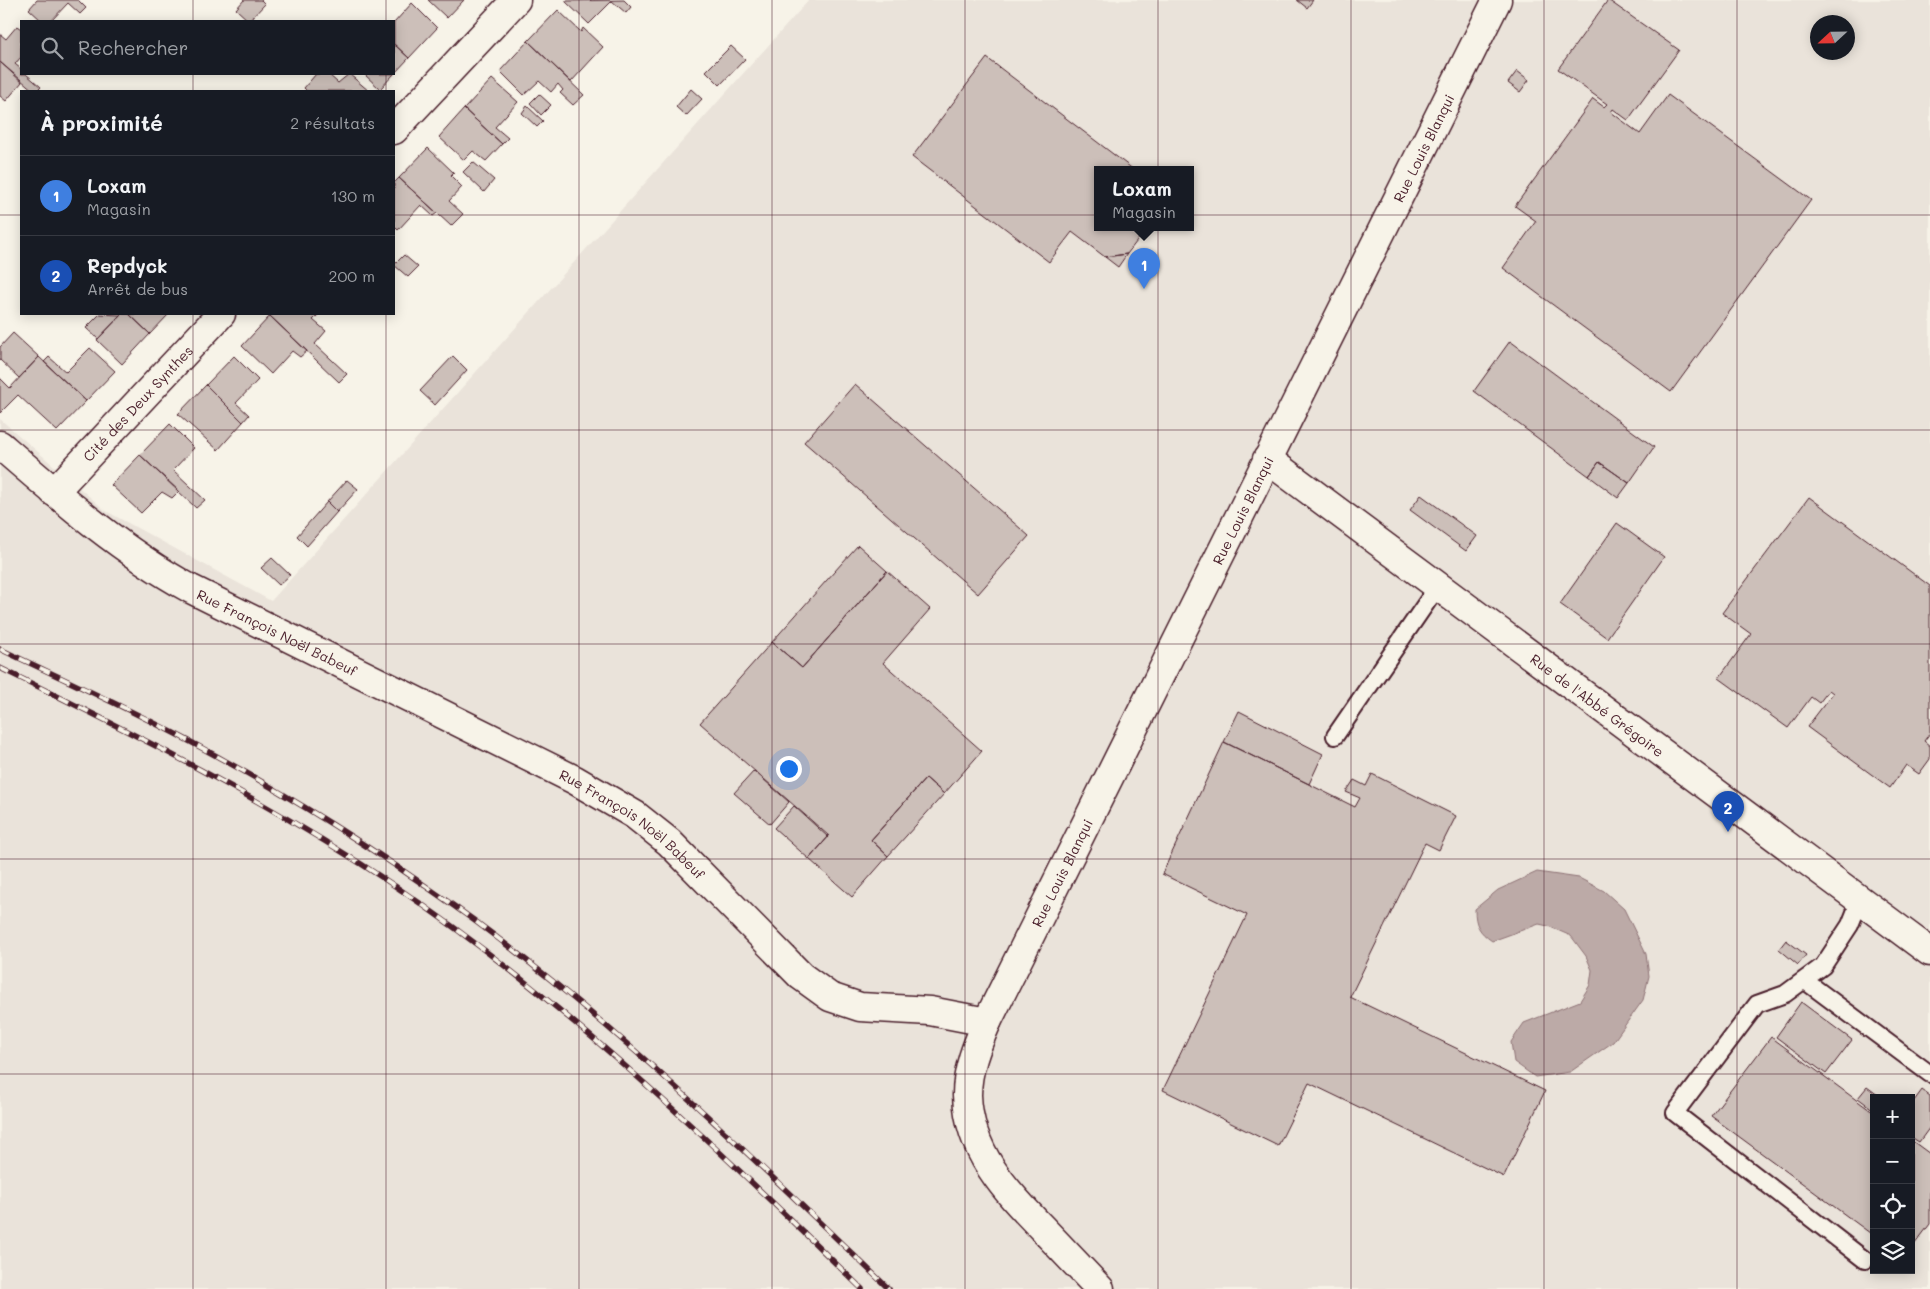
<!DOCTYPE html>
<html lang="fr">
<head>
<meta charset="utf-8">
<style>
  :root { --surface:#171b24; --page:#20242c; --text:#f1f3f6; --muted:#9ea1a6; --line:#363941; --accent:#c8321e }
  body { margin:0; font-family:Mali,sans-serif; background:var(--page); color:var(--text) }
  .controls { position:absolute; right:15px; bottom:15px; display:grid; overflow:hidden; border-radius:0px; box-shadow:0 2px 12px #0003 }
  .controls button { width:45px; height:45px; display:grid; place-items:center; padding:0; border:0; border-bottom:1px solid var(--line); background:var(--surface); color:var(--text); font:25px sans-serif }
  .compass { position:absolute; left:1810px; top:15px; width:45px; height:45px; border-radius:50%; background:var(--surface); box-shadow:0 2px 12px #0003; rotate:248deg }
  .you { position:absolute; left:788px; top:768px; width:18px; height:18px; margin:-12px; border:4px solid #fff; border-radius:50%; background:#1a73e8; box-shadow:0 0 0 8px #1a73e833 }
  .badge { display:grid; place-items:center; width:32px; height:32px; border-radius:50%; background:var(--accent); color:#fff; font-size:16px; font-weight:700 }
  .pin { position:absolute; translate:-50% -41px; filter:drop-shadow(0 1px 2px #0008) }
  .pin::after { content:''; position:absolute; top:26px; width:18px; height:15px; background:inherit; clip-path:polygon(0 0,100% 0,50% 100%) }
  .popup { position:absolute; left:1094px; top:166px; width:100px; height:65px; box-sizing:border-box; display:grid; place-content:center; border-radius:0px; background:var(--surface); filter:drop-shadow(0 1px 4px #0005); font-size:16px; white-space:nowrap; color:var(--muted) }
  .popup b { font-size:19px; color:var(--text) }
  .popup::after { content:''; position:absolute; left:50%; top:100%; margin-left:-10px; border:10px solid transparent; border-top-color:var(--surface) }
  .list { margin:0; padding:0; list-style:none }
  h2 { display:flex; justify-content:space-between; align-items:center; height:65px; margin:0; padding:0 20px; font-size:21px }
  h2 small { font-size:16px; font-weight:400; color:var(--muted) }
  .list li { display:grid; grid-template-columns:32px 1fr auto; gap:15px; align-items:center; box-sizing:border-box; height:80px; padding:0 20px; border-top:1px solid var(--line) }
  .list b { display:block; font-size:19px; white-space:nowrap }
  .list p { margin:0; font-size:16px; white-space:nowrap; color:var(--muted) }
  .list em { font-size:16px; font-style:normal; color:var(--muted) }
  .icon { flex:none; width:28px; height:28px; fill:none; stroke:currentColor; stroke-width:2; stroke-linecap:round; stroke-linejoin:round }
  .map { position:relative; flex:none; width:1930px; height:1289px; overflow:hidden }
  .search { position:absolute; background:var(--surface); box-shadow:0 2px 12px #0003; left:20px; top:20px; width:375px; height:55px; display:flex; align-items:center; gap:12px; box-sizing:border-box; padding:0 18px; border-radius:0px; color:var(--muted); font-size:19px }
  .panel { position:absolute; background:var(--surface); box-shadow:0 2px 12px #0003; left:20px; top:90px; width:375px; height:225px; border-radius:0px }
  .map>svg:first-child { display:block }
</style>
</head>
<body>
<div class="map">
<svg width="1930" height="1289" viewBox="0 0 1930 1289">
  <rect width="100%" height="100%" fill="#f7f3e8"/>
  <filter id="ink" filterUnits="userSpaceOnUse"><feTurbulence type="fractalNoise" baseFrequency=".02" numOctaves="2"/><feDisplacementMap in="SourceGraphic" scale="10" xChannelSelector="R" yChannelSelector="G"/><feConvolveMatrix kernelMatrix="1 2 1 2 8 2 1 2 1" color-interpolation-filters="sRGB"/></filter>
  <g filter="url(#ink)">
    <!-- built -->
    <path fill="#eae3da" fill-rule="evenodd" d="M809 0H1930V1289H0V419L106 511 271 601ZM1818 22H1848V52H1818ZM1098 170H1190V228H1098ZM1874 1098H1911V1270H1874Z"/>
    <!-- water -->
    <path fill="#bcaaa7" stroke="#8e7275" d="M1537 872 1579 878 1604 891 1624 909 1646 954 1649 976 1643 1000 1613 1042 1570 1072 1535 1077 1514 1062 1511 1042 1524 1023 1580 1001 1590 985 1592 970 1586 956 1571 936 1548 926 1539 924 1492 941C1479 932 1475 925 1475 909L1498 890Z"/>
    <!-- building -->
    <path fill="#ccbfb9" stroke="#4a1f2b" d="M37 0H78L86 8 80 14 68 3 51 21H42L29 9Z
      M244 0H261L265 4 249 21 236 9Z
      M428 0H464L447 18Z
      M624 0 631 7 626 13 612 1 589 24 565 1Z
      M1297 0H1313L1307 8Z
      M1608 0 1679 50 1628 120 1613 109 1611 112 1640 134 1668 95 1811 200 1671 392 1503 268 1536 221 1515 206 1593 99 1604 107 1607 104 1558 69Z
      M412 3 437 28 409 58 394 44V23Z
      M558 10 581 32 583 28 603 47 571 82 528 41Z
      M17 26 21 29V57L15 64 21 69V74H26L41 87 37 91H34L0 62V34L6 39Z
      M528 41 584 95 573 105 560 93 563 90 558 84 551 92 539 81 524 95 500 71Z
      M394 44 409 58 380 89 364 74H394Z
      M731 46 745 59 720 85 706 71Z
      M987 58 1134 170H1098V228H1147L1127 254 1105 257 1072 232 1049 262 912 157Z
      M0 62 22 82 6 101 0 96Z
      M1517 71 1529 80 1520 92 1508 83Z
      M316 74H328L338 83 349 74 369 91H307L304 88Z
      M492 79 518 102 495 127 508 138 502 144 464 109Z
      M691 89 702 99 686 116 676 107Z
      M539 94 551 105 541 115 530 103Z
      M527 106 543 121 537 127 522 113Z
      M464 109 502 144 486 161 473 151 464 160 439 137Z
      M428 148 454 173 451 176 462 187 449 201 463 214 451 226 399 178Z
      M473 162 494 180 484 192 463 172Z
      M399 178 437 213 433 216 421 205 398 230 394 226V183Z
      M1127 254 1118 267 1105 257Z
      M404 255 418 267 408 277 394 265Z
      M100 314 121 315 98 339 86 328Z
      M120 314H129L150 334 122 364 97 340 121 315Z
      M129 314H169L150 334Z
      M272 314H319L313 320 326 331 315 344 347 374 339 382 270 316Z
      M270 316 307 351 300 357 292 351 271 374 242 346Z
      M13 333 39 357 19 378 0 360V347Z
      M1510 341 1654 447 1629 483 1599 462 1589 476 1474 391Z
      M90 348 115 371 86 401 44 362 49 357 66 372Z
      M234 356 258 380 236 403 249 415 243 422 206 385Z
      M453 356 467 370 435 405 420 391Z
      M39 357 86 401 57 431 18 395 0 413V378L10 388Z
      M855 384 1029 536 978 594 804 442Z
      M206 385 243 422 218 450 178 414Z
      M170 424 194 448 173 470 205 500 196 508 140 455Z
      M140 455 179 491 172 498 162 492 141 513 111 485Z
      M1599 462 1629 483 1618 498 1589 476Z
      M347 480 358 489 337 512 327 502Z
      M1421 495 1477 536 1466 551 1410 510Z
      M1809 497 1930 586V733L1924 741 1930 746V759L1919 774 1906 765 1890 788 1807 727 1833 693 1829 690 1819 703 1811 697 1788 728 1719 678 1751 634 1722 613Z
      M327 502 337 512 307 546 297 536Z
      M1617 523 1664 557 1607 638 1560 604Z
      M858 545 887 571 802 668 772 642Z
      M272 558 290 575 279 585 261 568Z
      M887 571 930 609 883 663 982 751 944 794 926 778 871 840 888 856 852 897 809 859 829 836 700 723 772 642 802 668Z
      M1239 711 1323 754 1309 784 1224 742Z
      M1224 742 1355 807 1360 798 1346 792 1354 780 1366 786 1372 774 1456 816 1439 850 1425 843 1350 997 1545 1091 1504 1177 1309 1083 1278 1146 1163 1090 1247 915 1162 874Z
      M754 771 789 802 770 824 734 793Z
      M926 778 944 794 888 856 871 840Z
      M794 806 828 837 809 859 774 828Z
      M1786 940 1806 955 1798 965 1779 949Z
      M1801 1002 1852 1040 1826 1074 1776 1037Z
      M1771 1037 1874 1113V1236L1711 1116Z
      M1867 1087 1882 1098H1874V1110L1858 1098Z
      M1922 1090 1930 1096V1127L1919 1142 1911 1137V1105Z
      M1911 1140 1930 1154V1224L1911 1249Z"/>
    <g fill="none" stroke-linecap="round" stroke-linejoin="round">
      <!-- service casing -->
      <g stroke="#4a1f2b" stroke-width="20">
        <path id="service" d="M1335 736 1438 586
          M1860 900 1850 925 1823 966 1785 994 1757 1004 1675 1113 1865 1260
          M1804 980 1930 1074"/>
      </g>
      <!-- minor casing -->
      <g stroke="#4a1f2b" stroke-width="31">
        <g id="minor">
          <path d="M394 130 516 0"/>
          <path id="s1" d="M0 445C61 498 120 550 191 589L575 780 635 815 669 842 801 976 830 997 860 1007 930 1011 987 1022"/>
          <path id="s2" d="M1267 459 1930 952"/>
          <path id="s3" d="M54 492 221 314"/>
        </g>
      </g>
      <!-- tertiary casing -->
      <g stroke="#4a1f2b" stroke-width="31">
        <g id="tertiary">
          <path id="s4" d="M1100 1289C1081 1269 1061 1248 1042 1228 1005 1190 969 1152 967 1095 967 1069 977 1045 987 1022L1497 0"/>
        </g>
      </g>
      <!-- service -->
      <use href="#service" stroke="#f7f3e8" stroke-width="16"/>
      <!-- minor -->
      <use href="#minor" stroke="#f7f3e8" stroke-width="28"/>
      <!-- tertiary -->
      <use href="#tertiary" stroke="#f7f3e8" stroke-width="28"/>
      <!-- rail casing -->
      <g stroke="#4a1f2b" stroke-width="5.5">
        <path id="rail" d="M0 649C63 679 128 708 189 741 288 794 384 855 475 921 624 1031 756 1161 889 1289
          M0 668C136 734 269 802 395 886 566 1001 715 1146 862 1289"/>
      </g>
      <!-- rail -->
      <use href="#rail" stroke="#f7f3e8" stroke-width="4" stroke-dasharray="11" stroke-linecap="butt"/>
    </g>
  </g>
  <!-- grid -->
  <path fill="none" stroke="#4a1f2b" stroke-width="1" stroke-opacity="0.55" d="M193 0V21M386 0V21M579 0V1289M772 0V1289M965 0V1289M1158 0V1289M1351 0V1289M1544 0V1289M1737 0V1289M193 74V91M386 74V91M0 215H21M394 215H1930M193 314V1289M386 314V1289M0 430H1930M0 644H1930M0 859H1930M0 1074H1930"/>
  <g text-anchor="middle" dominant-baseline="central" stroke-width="5" stroke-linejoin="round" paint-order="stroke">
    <!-- street labels -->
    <g font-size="14" fill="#4a1f2b" stroke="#f7f3e8">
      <text stroke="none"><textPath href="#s4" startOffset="1294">Rue Louis Blanqui</textPath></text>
      <text stroke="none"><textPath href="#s3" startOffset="122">Cité des Deux Synthes</textPath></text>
      <text stroke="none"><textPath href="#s4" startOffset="889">Rue Louis Blanqui</textPath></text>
      <text stroke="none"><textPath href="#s1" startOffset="336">Rue François Noël Babeuf</textPath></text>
      <text stroke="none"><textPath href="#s2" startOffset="412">Rue de l'Abbé Grégoire</textPath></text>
      <text stroke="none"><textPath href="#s1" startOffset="741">Rue François Noël Babeuf</textPath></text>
      <text stroke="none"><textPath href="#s4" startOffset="484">Rue Louis Blanqui</textPath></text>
    </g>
  </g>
</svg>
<div class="controls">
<button>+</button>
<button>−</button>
<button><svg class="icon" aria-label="locate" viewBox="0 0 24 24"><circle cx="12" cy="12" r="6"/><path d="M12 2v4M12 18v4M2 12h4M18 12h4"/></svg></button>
<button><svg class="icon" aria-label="layers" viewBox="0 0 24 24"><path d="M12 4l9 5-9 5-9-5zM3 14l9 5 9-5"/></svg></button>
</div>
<svg class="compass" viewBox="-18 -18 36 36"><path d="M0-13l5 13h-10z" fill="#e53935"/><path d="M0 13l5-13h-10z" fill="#9ea1a6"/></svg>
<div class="you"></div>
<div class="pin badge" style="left:1144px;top:289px;background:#3f7fe0">1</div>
<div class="popup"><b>Loxam</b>Magasin</div>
<div class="pin badge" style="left:1728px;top:832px;background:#1a4fb4">2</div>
<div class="search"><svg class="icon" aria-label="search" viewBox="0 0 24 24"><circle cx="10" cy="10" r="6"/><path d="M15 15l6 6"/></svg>Rechercher</div>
<section class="panel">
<h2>À proximité<small>2 résultats</small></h2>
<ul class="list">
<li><span class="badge" style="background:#3f7fe0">1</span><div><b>Loxam</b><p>Magasin</p></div><em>130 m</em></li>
<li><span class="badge" style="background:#1a4fb4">2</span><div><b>Repdyck</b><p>Arrêt de bus</p></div><em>200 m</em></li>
</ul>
</section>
</div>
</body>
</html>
